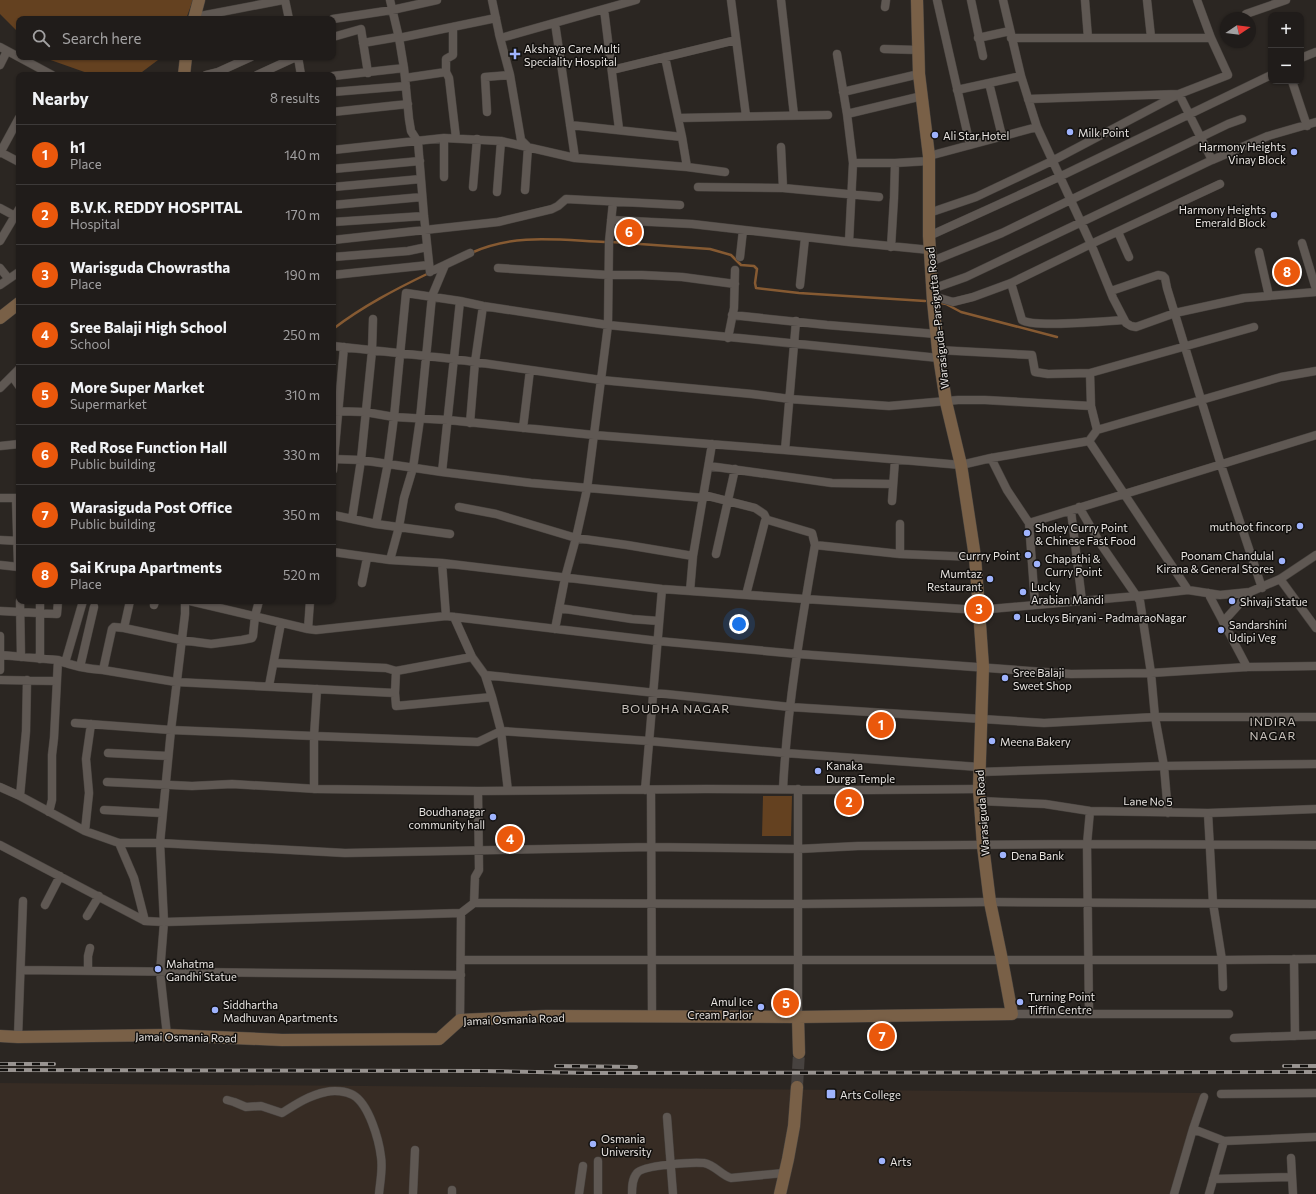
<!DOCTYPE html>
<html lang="en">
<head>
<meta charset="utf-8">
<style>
  :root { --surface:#201c1a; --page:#2d2927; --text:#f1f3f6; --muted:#a2a1a2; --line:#3d3a39; --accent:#ea580c }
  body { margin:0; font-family:Commissioner,sans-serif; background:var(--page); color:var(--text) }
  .controls { position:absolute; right:12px; top:12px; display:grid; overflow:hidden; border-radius:8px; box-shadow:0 1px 3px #0004 }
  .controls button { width:36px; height:36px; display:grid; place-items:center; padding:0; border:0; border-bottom:1px solid var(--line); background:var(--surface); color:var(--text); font:20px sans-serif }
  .compass { position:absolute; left:1220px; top:12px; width:36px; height:36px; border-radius:50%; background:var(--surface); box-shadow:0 1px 3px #0004; rotate:77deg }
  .you { position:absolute; left:739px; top:624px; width:14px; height:14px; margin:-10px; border:3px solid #fff; border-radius:50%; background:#1a73e8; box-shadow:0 0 0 6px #1a73e833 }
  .badge { display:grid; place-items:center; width:26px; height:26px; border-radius:50%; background:var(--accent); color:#fff; font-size:13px; font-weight:700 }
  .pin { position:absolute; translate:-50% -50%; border:2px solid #fff; box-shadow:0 1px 4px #0006 }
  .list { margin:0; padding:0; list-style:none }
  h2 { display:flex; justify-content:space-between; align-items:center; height:52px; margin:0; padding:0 16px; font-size:17px }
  h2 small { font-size:13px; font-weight:400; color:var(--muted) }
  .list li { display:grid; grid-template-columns:26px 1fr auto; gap:12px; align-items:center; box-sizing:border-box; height:60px; padding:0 16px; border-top:1px solid var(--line) }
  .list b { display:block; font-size:15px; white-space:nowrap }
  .list p { margin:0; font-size:13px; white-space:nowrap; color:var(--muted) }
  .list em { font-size:13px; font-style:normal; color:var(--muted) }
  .icon { flex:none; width:22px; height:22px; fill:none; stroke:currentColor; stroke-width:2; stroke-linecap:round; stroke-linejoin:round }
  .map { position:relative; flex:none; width:1316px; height:1194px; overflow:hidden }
  .search { position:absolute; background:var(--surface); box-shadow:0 1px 3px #0004; left:16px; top:16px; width:320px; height:44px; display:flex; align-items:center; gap:10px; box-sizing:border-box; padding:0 14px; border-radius:8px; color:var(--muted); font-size:15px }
  .panel { position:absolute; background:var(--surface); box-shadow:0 1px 3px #0004; left:16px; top:72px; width:320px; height:532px; border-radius:8px }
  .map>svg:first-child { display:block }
</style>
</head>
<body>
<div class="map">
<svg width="1316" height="1194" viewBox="0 0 1316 1194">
  <rect width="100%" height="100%" fill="#2b2622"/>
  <!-- built -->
  <path fill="#372c24" d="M0 1083 1201 1093 1171 1194H0Z"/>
  <!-- green -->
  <path fill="#644120" d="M0 0H193L186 19H19V33L0 14Z
    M42 57H162L138 75H93Z
    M763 796H792L791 836H762Z"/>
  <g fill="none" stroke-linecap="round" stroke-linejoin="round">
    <!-- stream -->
    <path stroke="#865a32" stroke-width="2.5" d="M612 242 710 249 731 255 741 265 754 266 757 269 755 283 756 288 799 293 925 301
      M471 253C515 233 558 240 605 242
      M941 303 946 304 961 312 1057 337
      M333 329C363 306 396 289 429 273"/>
    <!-- secondary-tunnel -->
    <path stroke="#47423f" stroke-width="12" stroke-dasharray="12 6" stroke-linecap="butt" d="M797 1087 799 1053"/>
    <!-- street casing -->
    <g stroke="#47423e" stroke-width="9">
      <path id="street" d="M285 0 289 19
        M492 0 500 38
        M731 0 746 116
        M781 0 794 115
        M937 0 970 145
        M971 0 983 56
        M1003 0 1021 76 1037 127 1091 244 1113 298 1126 323 1131 326 1136 327 1175 313 1244 298 1316 292
        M1085 0 1088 38
        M1147 0 1151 37
        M885 7 886 0
        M604 9 619 129
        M1246 14 1286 0
        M195 17 283 0
        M333 19 392 10 437 0
        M555 23 575 158
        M499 34 510 75 521 140 528 147 525 190
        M333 37 361 29 368 73
        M399 38 496 18
        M501 38 636 0
        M978 38 1010 31
        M1011 38H1211
        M363 43 398 37
        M0 47 52 75
        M884 49 918 50
        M837 54 847 114 853 163
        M298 57 301 75
        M665 57 682 137 687 167
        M1301 58 1316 52
        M0 65 7 51
        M404 68 409 119 411 131 418 142 424 216 430 272
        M612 70 736 40
        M446 72 449 78 456 138
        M206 75 218 72 251 57
        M257 75 296 57
        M333 76 404 68 399 38 390 0
        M405 78 446 72V59L453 55V28
        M1292 81 1307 126
        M989 83 1002 136
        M957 90 1021 76
        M333 92 406 86
        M843 92 919 74
        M1028 99 1179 94 1228 75 1211 38 1197 0
        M333 112 408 104
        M487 112 485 77 510 75 509 71
        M847 114 922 96
        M678 118 828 115
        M570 125 682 137
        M781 147 783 188
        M333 150 444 138 501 141 575 158 687 167 725 172
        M0 152 19 162
        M0 153 19 118
        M929 156 1037 127
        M929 161 895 163H853L849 242 930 250
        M333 169 420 161
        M444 177V138
        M333 187 421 179
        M473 187 477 139
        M698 187 783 188 879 197
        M497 192 501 141
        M333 205 422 197
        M0 208 15 216
        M929 213 976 197 1052 161 1179 94 1212 160
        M611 220 692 224 849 242
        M333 222 424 216
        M1118 232 1129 257
        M929 236 1059 177 1271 75
        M333 240 498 222 552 209 558 206 566 199 680 205
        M0 241 19 209
        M1302 243 1316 289
        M891 247 894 198 895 163
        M1259 252 1269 296
        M333 257 408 251 427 247
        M740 257 743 230
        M930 262 1002 233 1228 124 1242 119
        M0 268 8 278
        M498 268 608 275H642L682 277 735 284
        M434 270 470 253
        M333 275 429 265
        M1011 283 1022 320C1033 328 1107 321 1124 320
        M0 285 19 272
        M800 285 805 238
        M932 289 966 277 1212 160 1268 136 1316 122
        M1111 291 1158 275 1163 276 1165 278 1167 288 1221 465 1262 588
        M933 296 953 302 973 297 1011 283 1091 244 1220 184
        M732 315 827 325 936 334
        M728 338 734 308 735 270
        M333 346 454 359 601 380 752 394 790 399 889 406 958 400H985L1091 406
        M938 350 1032 355 1035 372 1048 374 1090 373 1254 327
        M1090 373 1091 406 1097 430
        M12 376 19 386
        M0 388 19 369
        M333 411 365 412 394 417 448 420 594 435 785 450 961 465 991 458 1089 441 1188 590
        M470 423 475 362 483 306
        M523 428 530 370
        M1089 441 1097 430 1281 377 1316 371
        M0 446 19 444
        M785 450 796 321
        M991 458 1007 490 1029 523 1035 604
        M333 459 361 460 442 472 531 483 704 498
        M709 466 832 483 893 484
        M333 470 344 347
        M442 472 460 301
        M704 495 755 508 764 514 767 520
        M0 498H19
        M16 498 18 565 19 566
        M892 501 895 460
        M459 507 496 514 576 538 627 545 693 556
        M1079 507 1100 543 1140 601 1151 673 1155 717 1164 766 1168 813
        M1071 511 1082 601
        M333 515 376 524 450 534
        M352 519 361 460 372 351 373 319
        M1029 523C1125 494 1220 465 1316 435
        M376 524 388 463 394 417 406 293 460 301 483 306 608 325 939 358
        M0 540 19 541
        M333 552 390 560 442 563 662 589 805 599 979 610 1137 596 1188 590 1220 595 1250 592 1280 579 1316 555
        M716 554 735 469
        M900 554V524
        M390 560 399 527 404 498 413 468 420 419 432 296 445 265
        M442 563 446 616
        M0 565 19 567
        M1280 579 1316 628
        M362 583 367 558
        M690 591 693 556 712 444
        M1208 593 1247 667
        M746 595 765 521 768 520 812 533 815 545
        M20 601 21 657
        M130 601 124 628 181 640 211 644 242 640 252 638 253 636 255 616 259 601
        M190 601 308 629 316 630 446 616 658 641 798 654 1071 674 1151 673 1247 667 1316 666
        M154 605 155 601
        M559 608 632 619 659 621
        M0 611 57 614 58 601
        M454 617 472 657 485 675 492 697 501 731 508 791
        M1223 622 1250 592
        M308 629 310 601
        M555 629 565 578 576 538 587 489 608 325 609 242 613 202
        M0 636V670
        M1 655 58 660C72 666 88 669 103 670L176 682 395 693
        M40 659V601
        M65 663 83 601
        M274 663 386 668 396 671 472 657
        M80 667 94 607
        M103 670 112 629 114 627 124 628
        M396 671 395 693 396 706 492 697
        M485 675 790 707 1044 723 1155 717H1316
        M0 680 57 681
        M269 686 281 623
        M75 723 171 730 314 736 478 742 501 731 649 741 785 753 979 767
        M108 753 168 756
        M979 772 1164 766 1316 764
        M107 782 192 786 232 784 317 789 478 791 706 789 871 790 979 789
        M0 787 20 796 85 831 119 843H160L345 853 651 847 798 849 858 846 1087 844 1316 845
        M314 789V736L317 689
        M783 789C787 708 801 625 815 545L900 554 975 557
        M645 790 662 589
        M651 790 652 1016
        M20 796 26 731 27 680
        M980 801 1045 804 1090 811 1208 813 1316 809
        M104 810 162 813
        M49 812 52 800V755L54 738 58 660
        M1208 813 1213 903 1222 960 1223 987
        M85 831 89 793 86 759 91 724
        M119 843 134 878 145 921
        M0 845 145 921 164 922 461 913
        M474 903 798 904 990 902 1316 904
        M45 905 60 876
        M87 916 99 896
        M1294 959 1295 1036
        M461 960H1222L1316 959
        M21 970 461 975
        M88 971V956L90 948
        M1012 1014H1229
        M1089 1014 1087 844 1090 811
        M798 1017V789
        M460 1020 461 913 474 903 475 877 479 870 478 791
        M167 1035 160 972 164 922 160 843 171 730 185 614V601
        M18 1037 23 901
        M1234 1038 1316 1035
        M1221 1094 1316 1093
        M1204 1097 1193 1129 1224 1141 1316 1137
        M227 1100 234 1102 246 1107 261 1106 282 1113C296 1104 310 1095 326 1092 334 1090 346 1091 353 1095 369 1104 379 1140 381 1157 383 1169 380 1182 379 1194
        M667 1117 673 1194
        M1291 1158 1293 1194
        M1213 1179 1292 1177
        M413 1194 415 1150
        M452 1194V1190
        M579 1194 583 1166
        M598 1194V1161
        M632 1194C632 1187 632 1179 637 1173 643 1165 693 1162 704 1163 715 1165 721 1175 731 1178L784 1173
        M1174 1194 1193 1129
        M1209 1194 1224 1141"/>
    </g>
    <!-- secondary casing -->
    <g stroke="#47423e" stroke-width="13">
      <path id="secondary" d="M194 19 199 0
        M184 75 186 57
        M0 318 19 303
        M798 1017 799 1053
        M0 1036 18 1037 167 1035 282 1040 439 1039 460 1020 546 1016 798 1017 1012 1014 1002 960 990 902 983 846 979 789 983 667 979 610 975 557 961 465 946 402 938 350 933 301 929 236V156L919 74 917 0
        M780 1194 788 1159 794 1126 797 1087"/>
    </g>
    <!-- street -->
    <use href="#street" stroke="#5f5853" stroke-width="8"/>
    <!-- secondary -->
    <use href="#secondary" stroke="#796047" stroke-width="12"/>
    <!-- rail casing -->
    <g stroke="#989390" stroke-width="4">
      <path id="rail" d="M0 1064H54
        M556 1066 636 1067
        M1284 1066H1316
        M0 1070 484 1071 592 1073 1316 1072"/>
    </g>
    <!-- rail -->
    <use href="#rail" stroke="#12100e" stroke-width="2.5" stroke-dasharray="8" stroke-linecap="butt"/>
  </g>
  <!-- markers -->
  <g fill="#9fb3fd" stroke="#12100e" stroke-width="1.5">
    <path d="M513 48h4v4h4v4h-4v4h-4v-4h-4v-4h4z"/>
    <circle cx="1070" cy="132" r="4"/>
    <circle cx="935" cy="135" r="4"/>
    <circle cx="1294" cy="152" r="4"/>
    <circle cx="1274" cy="215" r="4"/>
    <circle cx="1300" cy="526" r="4"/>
    <circle cx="1027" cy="533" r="4"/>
    <circle cx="1028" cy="555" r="4"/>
    <circle cx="1282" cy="561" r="4"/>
    <circle cx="1037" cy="564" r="4"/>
    <circle cx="990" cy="579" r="4"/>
    <circle cx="1023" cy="592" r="4"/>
    <circle cx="1232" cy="601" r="4"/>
    <circle cx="1017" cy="617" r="4"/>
    <circle cx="1221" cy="630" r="4"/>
    <circle cx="1005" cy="678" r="4"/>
    <circle cx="992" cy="741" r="4"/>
    <circle cx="818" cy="771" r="4"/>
    <circle cx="493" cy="817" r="4"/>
    <circle cx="1003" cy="855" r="4"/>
    <circle cx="158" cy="969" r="4"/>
    <circle cx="1020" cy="1002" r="4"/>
    <circle cx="761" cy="1007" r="4"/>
    <circle cx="215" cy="1010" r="4"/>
    <rect x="826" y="1089" width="10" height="10" rx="2"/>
    <circle cx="593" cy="1144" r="4"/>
    <circle cx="882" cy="1161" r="4"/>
  </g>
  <g text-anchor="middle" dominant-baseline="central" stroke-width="3" stroke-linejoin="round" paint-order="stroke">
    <!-- poi labels -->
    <g font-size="11" fill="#e8e4e1" stroke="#12100e" text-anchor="start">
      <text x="524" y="48">Akshaya Care Multi<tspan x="524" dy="13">Speciality Hospital</tspan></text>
      <text x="1078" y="132">Milk Point</text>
      <text x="943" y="135">Ali Star Hotel</text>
      <text x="1286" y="146" text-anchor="end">Harmony Heights<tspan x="1286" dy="13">Vinay Block</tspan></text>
      <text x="1266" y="209" text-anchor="end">Harmony Heights<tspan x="1266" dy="13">Emerald Block</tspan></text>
      <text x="1292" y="526" text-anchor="end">muthoot fincorp</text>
      <text x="1035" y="527">Sholey Curry Point<tspan x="1035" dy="13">&amp; Chinese Fast Food</tspan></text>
      <text x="1020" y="555" text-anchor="end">Currry Point</text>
      <text x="1274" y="555" text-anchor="end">Poonam Chandulal<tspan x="1274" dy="13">Kirana &amp; General Stores</tspan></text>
      <text x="1045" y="558">Chapathi &amp;<tspan x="1045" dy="13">Curry Point</tspan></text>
      <text x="982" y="573" text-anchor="end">Mumtaz<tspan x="982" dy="13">Restaurant</tspan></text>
      <text x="1031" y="586">Lucky<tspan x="1031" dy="13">Arabian Mandi</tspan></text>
      <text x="1240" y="601">Shivaji Statue</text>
      <text x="1025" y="617">Luckys Biryani - PadmaraoNagar</text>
      <text x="1229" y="624">Sandarshini<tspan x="1229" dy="13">Udipi Veg</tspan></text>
      <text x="1013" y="672">Sree Balaji<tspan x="1013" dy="13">Sweet Shop</tspan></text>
      <text x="1000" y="741">Meena Bakery</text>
      <text x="826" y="765">Kanaka<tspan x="826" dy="13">Durga Temple</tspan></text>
      <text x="485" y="811" text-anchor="end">Boudhanagar<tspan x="485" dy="13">community hall</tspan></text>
      <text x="1011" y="855">Dena Bank</text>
      <text x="166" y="963">Mahatma<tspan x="166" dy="13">Gandhi Statue</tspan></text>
      <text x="1028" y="996">Turning Point<tspan x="1028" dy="13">Tiffin Centre</tspan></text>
      <text x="753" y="1001" text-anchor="end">Amul Ice<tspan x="753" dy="13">Cream Parlor</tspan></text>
      <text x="223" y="1004">Siddhartha<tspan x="223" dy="13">Madhuvan Apartments</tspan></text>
      <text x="840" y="1094">Arts College</text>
      <text x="601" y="1138">Osmania<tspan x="601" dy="13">University</tspan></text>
      <text x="890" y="1161">Arts</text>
    </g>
    <!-- street labels -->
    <g font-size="11" fill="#e8e4e1" stroke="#12100e">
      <text transform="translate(937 318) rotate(-96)">Warasiguda-Parsigutta Road</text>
      <text transform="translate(1148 801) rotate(1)">Lane No 5</text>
      <text transform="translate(982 813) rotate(-94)">Warasiguda Road</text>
      <text transform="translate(514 1019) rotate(-2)">Jamai Osmania Road</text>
      <text transform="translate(186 1037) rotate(1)">Jamai Osmania Road</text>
    </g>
    <!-- neighbourhood labels -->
    <g font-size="12" letter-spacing="1" fill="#c7c0ba" stroke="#12100e">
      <text x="676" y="708">BOUDHA NAGAR</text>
      <text x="1273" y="721">INDIRA<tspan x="1273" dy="14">NAGAR</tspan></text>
    </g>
  </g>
</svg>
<div class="controls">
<button>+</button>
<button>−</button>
</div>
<svg class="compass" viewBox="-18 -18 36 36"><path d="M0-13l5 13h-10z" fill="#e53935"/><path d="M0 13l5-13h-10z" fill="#a2a1a2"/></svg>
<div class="you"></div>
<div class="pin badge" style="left:881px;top:725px">1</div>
<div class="pin badge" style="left:849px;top:802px">2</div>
<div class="pin badge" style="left:979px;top:609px">3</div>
<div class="pin badge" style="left:510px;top:839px">4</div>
<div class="pin badge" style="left:786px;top:1003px">5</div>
<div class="pin badge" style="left:629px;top:232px">6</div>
<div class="pin badge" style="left:882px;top:1036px">7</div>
<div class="pin badge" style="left:1287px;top:272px">8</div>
<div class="search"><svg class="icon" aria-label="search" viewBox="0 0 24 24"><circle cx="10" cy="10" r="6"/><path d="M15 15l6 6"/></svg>Search here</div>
<section class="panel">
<h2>Nearby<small>8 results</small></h2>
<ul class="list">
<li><span class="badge">1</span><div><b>h1</b><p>Place</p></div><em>140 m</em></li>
<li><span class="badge">2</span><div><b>B.V.K. REDDY HOSPITAL</b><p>Hospital</p></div><em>170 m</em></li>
<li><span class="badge">3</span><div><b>Warisguda Chowrastha</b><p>Place</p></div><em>190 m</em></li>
<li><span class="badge">4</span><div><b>Sree Balaji High School</b><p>School</p></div><em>250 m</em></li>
<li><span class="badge">5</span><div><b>More Super Market</b><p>Supermarket</p></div><em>310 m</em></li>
<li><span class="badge">6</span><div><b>Red Rose Function Hall</b><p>Public building</p></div><em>330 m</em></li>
<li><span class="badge">7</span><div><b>Warasiguda Post Office</b><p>Public building</p></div><em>350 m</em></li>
<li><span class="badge">8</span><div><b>Sai Krupa Apartments</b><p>Place</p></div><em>520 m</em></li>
</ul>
</section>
</div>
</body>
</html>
